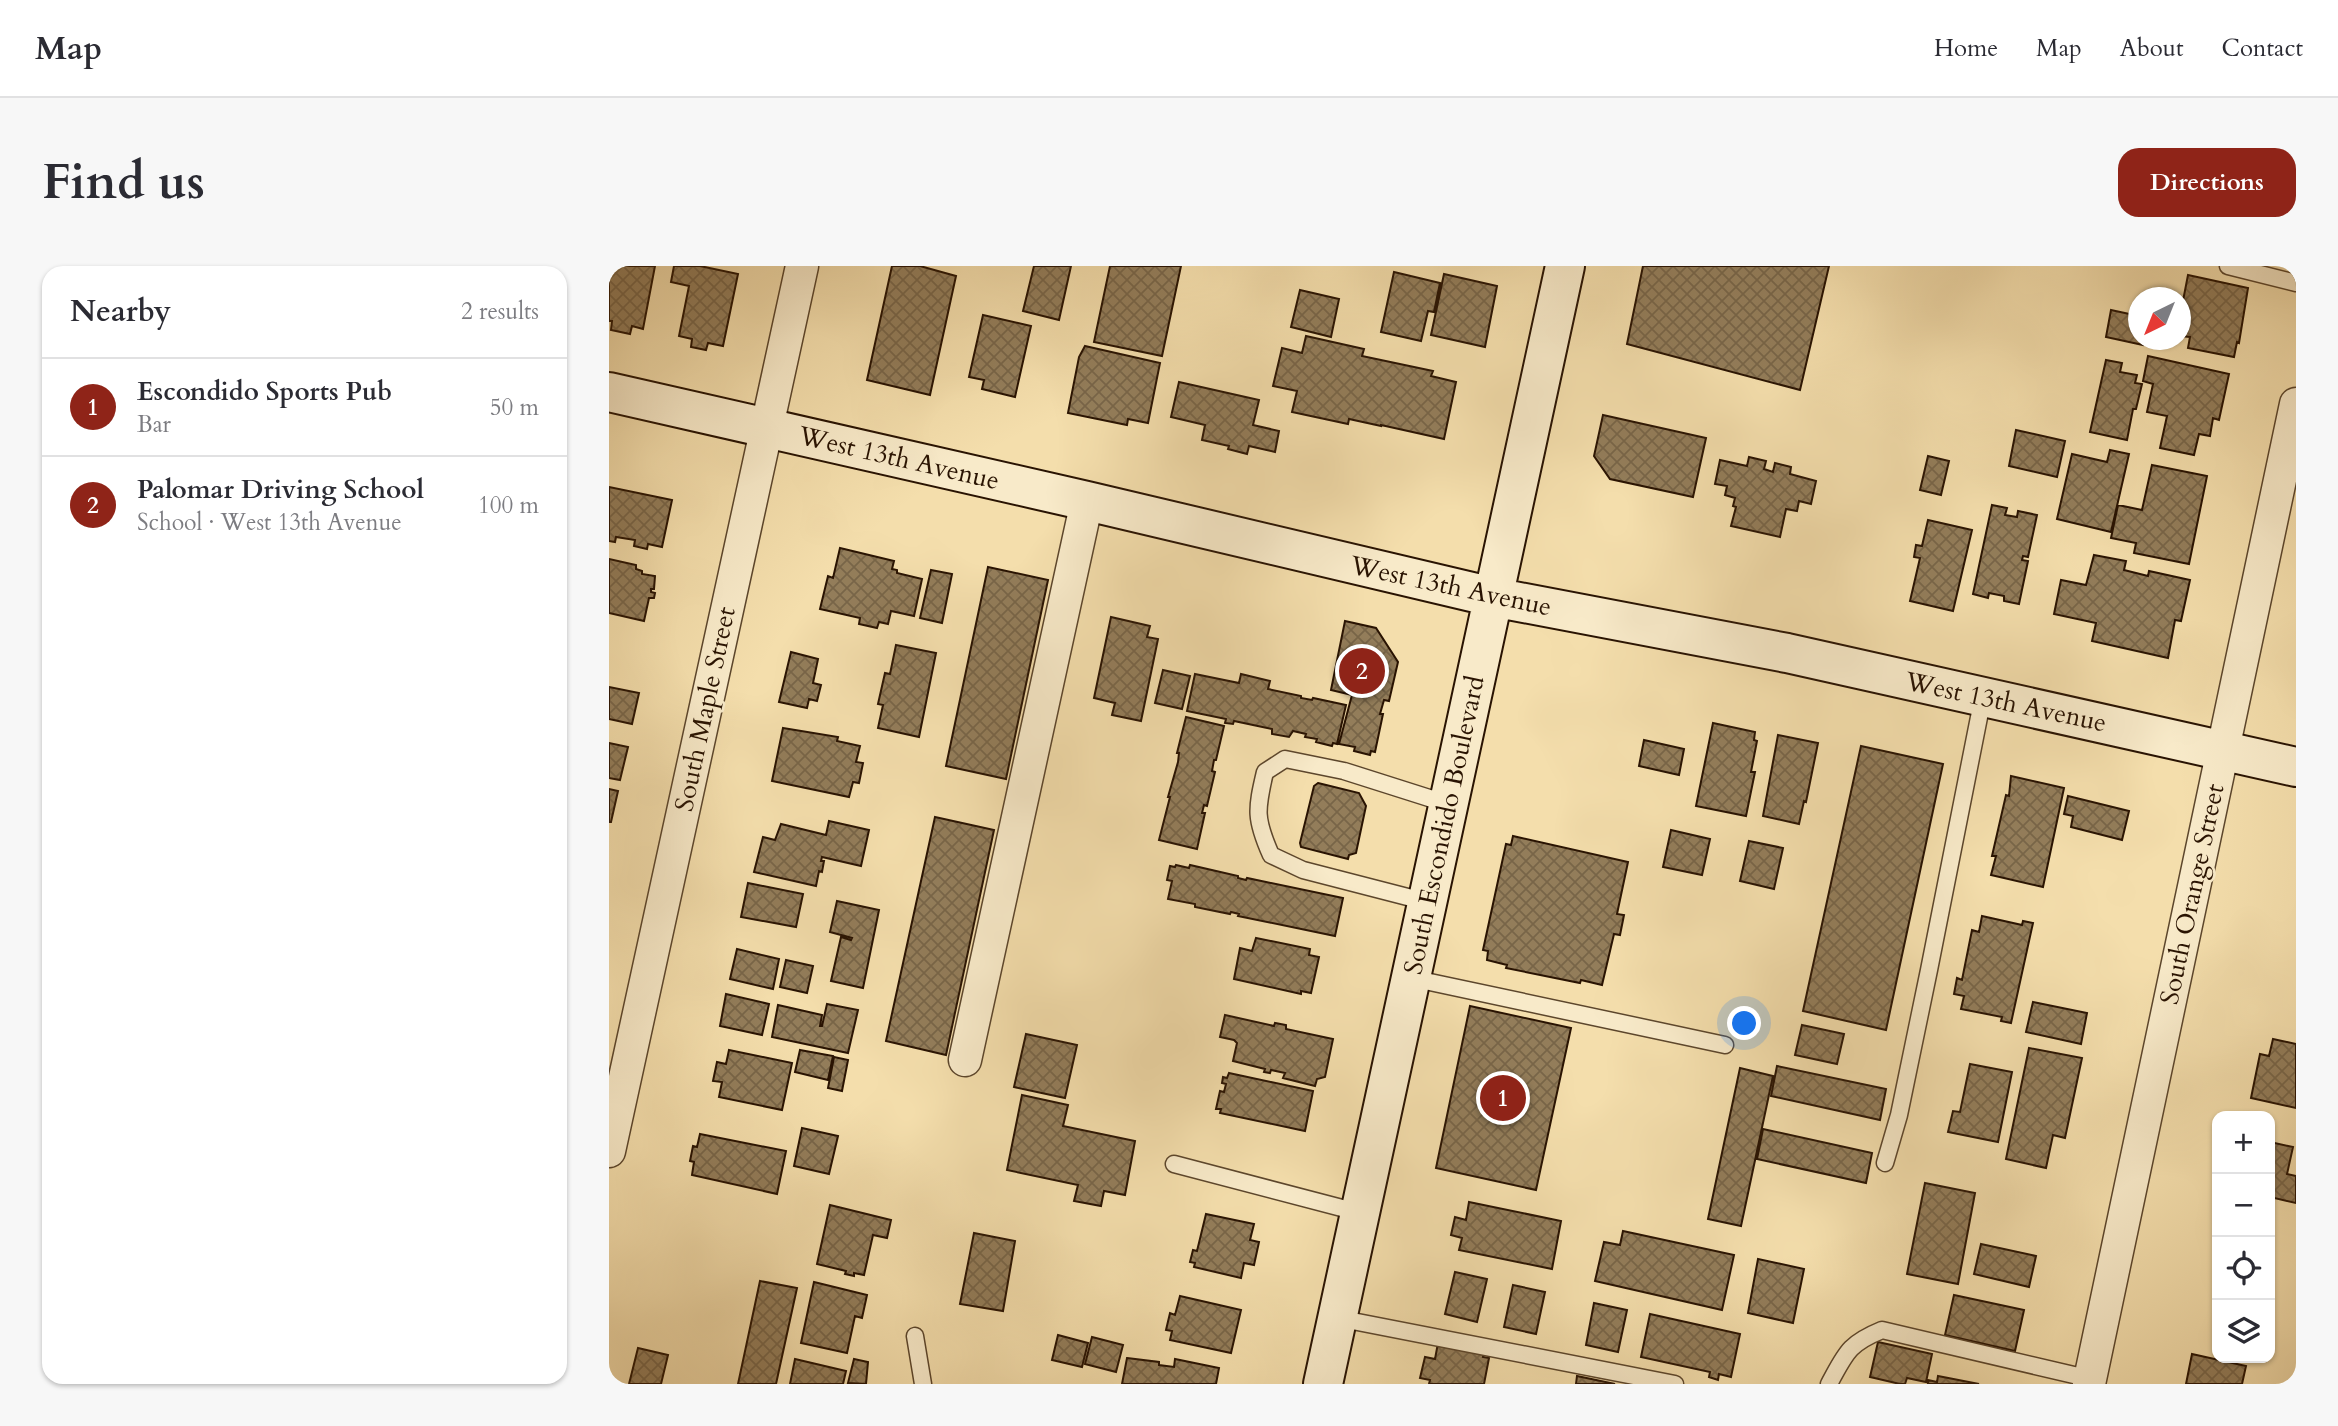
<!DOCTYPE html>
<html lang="en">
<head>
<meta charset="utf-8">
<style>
  :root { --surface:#fff; --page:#f7f7f7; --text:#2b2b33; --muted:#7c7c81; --line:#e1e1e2; --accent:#8f2418 }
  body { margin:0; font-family:Cardo,serif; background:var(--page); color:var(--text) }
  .controls { position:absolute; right:21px; bottom:21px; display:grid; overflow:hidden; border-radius:14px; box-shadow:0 2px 5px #0004 }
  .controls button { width:63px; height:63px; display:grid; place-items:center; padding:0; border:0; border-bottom:2px solid var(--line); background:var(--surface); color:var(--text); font:35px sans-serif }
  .compass { position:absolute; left:1519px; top:21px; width:63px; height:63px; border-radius:50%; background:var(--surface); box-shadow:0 2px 5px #0004; rotate:223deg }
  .you { position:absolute; left:1136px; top:758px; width:24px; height:24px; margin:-18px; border:5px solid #fff; border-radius:50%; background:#1a73e8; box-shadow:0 0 0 10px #1a73e833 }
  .badge { display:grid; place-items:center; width:46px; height:46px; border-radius:50%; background:var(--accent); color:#fff; font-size:23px; font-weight:700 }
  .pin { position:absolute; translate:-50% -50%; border:4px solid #fff; box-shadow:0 2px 7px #0006 }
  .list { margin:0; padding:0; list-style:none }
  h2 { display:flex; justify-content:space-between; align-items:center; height:91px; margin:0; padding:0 28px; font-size:30px }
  h2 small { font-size:23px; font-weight:400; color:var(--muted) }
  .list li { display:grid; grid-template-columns:46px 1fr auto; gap:21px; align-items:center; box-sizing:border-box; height:98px; padding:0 28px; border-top:2px solid var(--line) }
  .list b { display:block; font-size:26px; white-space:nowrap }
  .list p { margin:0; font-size:23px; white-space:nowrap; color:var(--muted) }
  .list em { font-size:23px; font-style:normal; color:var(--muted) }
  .icon { flex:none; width:38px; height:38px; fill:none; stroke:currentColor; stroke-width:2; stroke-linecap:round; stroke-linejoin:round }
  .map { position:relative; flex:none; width:1687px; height:1118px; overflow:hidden; border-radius:21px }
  header { display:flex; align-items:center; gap:42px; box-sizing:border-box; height:98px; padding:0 35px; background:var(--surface); border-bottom:2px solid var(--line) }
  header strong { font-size:33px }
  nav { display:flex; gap:38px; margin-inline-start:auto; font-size:24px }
  .intro { display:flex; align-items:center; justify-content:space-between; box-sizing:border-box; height:168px; padding:0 42px }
  h1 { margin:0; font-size:49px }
  .button { padding:18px 32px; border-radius:21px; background:var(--accent); color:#fff; font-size:24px; font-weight:700 }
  main { display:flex; gap:42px; padding:0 42px }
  aside { flex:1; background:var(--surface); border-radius:21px; box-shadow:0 2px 5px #0004 }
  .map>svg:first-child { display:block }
</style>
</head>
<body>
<header>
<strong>Map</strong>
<nav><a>Home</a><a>Map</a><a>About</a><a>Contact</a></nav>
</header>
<div class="intro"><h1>Find us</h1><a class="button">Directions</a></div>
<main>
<aside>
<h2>Nearby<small>2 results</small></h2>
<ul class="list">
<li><span class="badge">1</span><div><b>Escondido Sports Pub</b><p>Bar</p></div><em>50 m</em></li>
<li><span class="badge">2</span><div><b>Palomar Driving School</b><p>School · West 13th Avenue</p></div><em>100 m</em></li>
</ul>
</aside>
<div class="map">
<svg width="1687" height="1118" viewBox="0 0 1687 1118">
  <defs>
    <pattern id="building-cross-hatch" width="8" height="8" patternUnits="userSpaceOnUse" patternTransform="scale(1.75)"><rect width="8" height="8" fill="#937d5a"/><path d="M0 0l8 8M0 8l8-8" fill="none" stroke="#786548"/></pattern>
  </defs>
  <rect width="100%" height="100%" fill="#f4deac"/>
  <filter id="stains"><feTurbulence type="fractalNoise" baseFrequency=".00286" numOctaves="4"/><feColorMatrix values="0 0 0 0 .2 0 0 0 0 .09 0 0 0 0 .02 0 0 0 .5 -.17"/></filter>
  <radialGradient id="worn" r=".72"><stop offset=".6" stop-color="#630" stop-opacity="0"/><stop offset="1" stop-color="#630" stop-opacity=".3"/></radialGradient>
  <!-- building -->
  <path fill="url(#building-cross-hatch)" stroke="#291302" stroke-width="2" d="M0 0H46L34 63 23 60 21 68 2 64 3 55H0Z
    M65 0H91L129 8 114 80 99 77 97 84 82 81 83 73 70 70 80 20 62 16Z
    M283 0H311L347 10 321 129 258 114Z
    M425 0H462L450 54 414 45Z
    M501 0H572L553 90 485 76Z
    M1034 0H1220L1191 124 1018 78Z
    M785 6 831 17 825 46 819 45 812 75 772 66Z
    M835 8 888 20 876 81 822 69Z
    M1579 9 1639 22 1630 77 1628 76 1625 91 1579 82 1581 71 1572 70V45Z
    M691 24 730 33 722 71 682 61Z
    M1502 44 1530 50V74H1535L1534 79 1497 71Z
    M374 49 422 60 406 131 373 123 375 114 360 111Z
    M697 70 755 83 753 90 824 105 822 110 847 116 835 173 772 159V160L740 153 739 158 683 146 688 125 664 120 673 82 693 87Z
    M476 80 551 97 539 157 519 153 518 159 459 147 470 91Z
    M1539 90 1620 108 1610 154 1604 152 1601 170 1590 168 1585 189 1551 182 1558 150 1538 146 1544 118 1534 115Z
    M1497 94 1513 97 1511 106 1528 109 1526 117 1533 118 1527 143H1524L1518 174 1481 166Z
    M570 116 650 134 644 159 670 165 666 186 640 180 638 188 619 183 620 180 593 174 596 159 562 151Z
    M994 149 1097 172 1084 231 1001 213 985 190Z
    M1407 164 1456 175 1448 211 1400 200Z
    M1501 184 1520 188 1502 266 1448 253 1463 188 1498 196Z
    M1319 190 1340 195 1332 229 1311 224Z
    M1140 191 1157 195 1155 203 1164 206 1166 197 1182 201 1181 208 1207 215 1202 238 1190 235 1188 245 1177 243 1171 271 1122 260 1127 241 1124 240 1126 232 1116 229 1118 220 1106 218 1111 194 1138 200Z
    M1543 199 1598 210 1580 298 1525 287 1527 277 1502 272 1509 239 1533 244Z
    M0 221 63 234 53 281 39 278 38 283 25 280 26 274 7 271 6 276 0 275Z
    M1383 239 1398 242 1396 249 1408 251 1409 245 1428 249 1419 291 1414 290 1413 294 1419 295 1410 338 1395 335V330L1380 327 1379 332 1364 328Z
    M1319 254 1363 264 1344 345 1301 335 1311 292 1305 291 1307 279 1313 280Z
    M231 282 285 295 283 303 288 304V307L313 313 305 350 282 345 279 358 270 356 268 362 250 358 251 352 211 343 219 310 224 312Z
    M1485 289 1517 295 1515 304 1539 310 1540 305 1581 314 1572 355 1566 354 1559 392 1483 375 1487 357 1445 348 1452 314 1477 319Z
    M0 293 27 299V303L33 305V308L46 310 45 323H42V326L46 327 45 332H40L35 355 0 347Z
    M379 301 439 314 397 513 337 500Z
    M322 304 343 308 333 357 311 352Z
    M502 351 541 360 538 371 549 373 532 455 503 449 506 437 485 432Z
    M736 355 767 362 789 396 780 435 775 434 771 448H774L766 486 762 485 761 489 745 485 746 481 730 478 743 429 722 424Z
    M287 379 327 387 310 471 269 462 274 439 269 438 276 407 281 408Z
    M182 386 209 393 204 417 212 419 208 435 200 433 198 442 170 436Z
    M554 404 581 410 573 443 546 437Z
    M586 408 630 417 632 408 661 415 659 423 692 430V432L703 434 704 432 737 439 728 478 724 477 723 480 707 476 708 473 696 471 697 468 684 465 680 471 663 468V463L625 455 624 458 616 457 617 453 578 445Z
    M0 421 30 427 23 458 0 453Z
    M577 451 615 460 607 494H605L603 505 606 506 598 540 595 539 593 547H596L588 583 550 574 561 531H559L569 496 570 487H568Z
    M1104 457 1146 466 1145 474 1148 475 1142 506H1146L1137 550 1087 540Z
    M174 462 229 471 228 475 251 480 247 496 254 497 250 517 244 516 240 531 163 515Z
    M1169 469 1209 477 1197 536 1195 535 1190 558 1154 550Z
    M1035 474 1075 483 1070 509 1030 500Z
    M0 477 19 481 11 514 0 512Z
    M1252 480 1334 498 1277 764 1194 745Z
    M1402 510 1455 522 1434 621 1382 609 1387 590H1383L1397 529 1400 530Z
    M709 517 750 527 757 540 747 587 740 589 739 593 692 581 691 577 705 520Z
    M0 523 9 525 2 556H0Z
    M1459 530 1520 545 1513 574 1462 561 1464 550 1455 548Z
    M326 551 385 564 337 789 277 775Z
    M220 555 260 564 252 600 213 591 212 595H215L213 606 210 605 207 620 145 606 154 571 166 574 172 558 217 569Z
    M1062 564 1101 573 1093 609 1054 601Z
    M904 570 1019 596 1008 648 1015 649 1011 669 1005 668 993 719 972 714 971 717 897 702 898 699 878 694 879 685 874 684 897 578 902 579Z
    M1140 575 1174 582 1165 623 1131 615Z
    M567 599 580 602 581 599 629 610V612L637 614 638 612 734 632 726 670 629 650 630 648 622 646 621 648 586 641V638L559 633 563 615 558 614 561 600 566 601Z
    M139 617 194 628 187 661 132 651Z
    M228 635 270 644 254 722 222 715 232 671 242 674 243 672 221 666Z
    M1373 650 1413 659 1414 655 1424 657 1402 757 1392 755 1393 751 1352 743 1355 730 1345 728 1348 712 1353 714 1363 664 1370 666Z
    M647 672 701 683 700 689 710 691 702 727 692 725V728L625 713 631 682 643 685Z
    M128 683 170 693 164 723 121 713Z
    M177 694 204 700 198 727 171 721Z
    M117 728 160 738 153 769 111 760Z
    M1424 736 1478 747 1472 778 1417 766Z
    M218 738 249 744 239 787 163 771 169 739 213 749 211 760H213Z
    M861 740 962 762 927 924 827 902Z
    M616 749 665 760 666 757 677 759V763L724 773 716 811 708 813 706 820 674 812 676 807 662 804 661 807 655 806 656 803 624 795 628 777 625 774 611 771Z
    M1193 759 1235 768 1228 798 1186 789Z
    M417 768 468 779 456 832 405 821Z
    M1664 773 1687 778V842L1642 832 1651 788 1660 790Z
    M1420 782 1473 792 1456 872 1444 869 1437 902 1397 893Z
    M120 784 183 797 173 844 110 831 113 816 104 815 108 796 117 798Z
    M191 784 224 790 219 814 186 806Z
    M225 791 239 794 233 825 219 822Z
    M1361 798 1403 806 1389 876 1339 866 1344 845 1351 846Z
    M1168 800 1277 823 1271 854 1162 830Z
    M1131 802 1164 810 1132 960 1099 953Z
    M620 807 704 825 696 865 611 847 612 843H607L611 825 615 826 617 818 613 817 614 811 618 812Z
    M413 829 459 839 454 860 526 875 516 929 495 925 492 940 465 935 469 919 398 904Z
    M193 862 229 870 220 908 185 900Z
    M1154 863 1263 887 1257 917 1148 893Z
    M91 868 177 885 168 928 83 909 85 896 81 895 84 880 88 881Z
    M1661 876 1684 881 1678 908 1687 910V937L1661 931Z
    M1316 917 1366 927 1349 1018 1298 1008Z
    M860 936 952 955 943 1003 850 984 853 972 842 969 846 951 857 954Z
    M221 939 282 954 278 972 264 969 255 1009 245 1007V1010L236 1008 237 1005 208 998Z
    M597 948 645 958 641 974 650 976 645 999 635 997 632 1012 585 1001 586 997 581 996 584 984 588 985Z
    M1014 965 1125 989 1113 1044 986 1015 995 976 1011 979Z
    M365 967 406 975 394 1045 351 1038Z
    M1372 978 1427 990 1420 1021 1365 1008Z
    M1149 993 1195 1003 1184 1057 1139 1047Z
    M846 1006 878 1013 868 1056 836 1048Z
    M151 1015 188 1022 167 1118H129Z
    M205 1016 258 1029 253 1052 246 1050 238 1087 192 1077Z
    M904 1019 936 1026 927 1068 895 1061Z
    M1345 1029 1415 1044 1406 1085 1336 1069Z
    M571 1030 632 1044 622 1087 561 1074 563 1065 557 1064 561 1047 566 1049Z
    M985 1037 1018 1044 1009 1086 977 1079Z
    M1041 1048 1131 1068 1122 1111 1110 1108 1109 1114 1100 1111 1101 1106 1032 1091Z
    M449 1069 479 1077 473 1101 443 1094Z
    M483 1071 514 1079 507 1106 476 1098Z
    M1269 1076 1323 1088 1317 1116 1298 1112 1296 1118H1291L1261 1111Z
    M829 1077 875 1087 874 1091 880 1092 875 1118H820L821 1114 811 1112 816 1091 826 1093Z
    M29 1082 59 1089 52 1118H20Z
    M1583 1088 1637 1100 1633 1118H1577Z
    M518 1092 550 1096V1099L565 1101 566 1093 610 1102 607 1118H513Z
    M186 1093 237 1105 234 1118H181Z
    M245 1093 259 1096 257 1118 239 1117Z
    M968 1110 1006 1118H967Z
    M1329 1110 1370 1118H1319V1114L1328 1116Z"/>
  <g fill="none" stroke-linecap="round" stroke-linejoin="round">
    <!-- lane casing -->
    <g stroke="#5c462c" stroke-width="19">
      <path id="lane" d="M1619 0 1687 17
        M818 636 694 604 662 589C646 553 647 544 656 506L676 493 735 505 839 538
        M802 712 1116 779
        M1276 897 1290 849 1320 704 1374 431
        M565 898 752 947
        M728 1052 1066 1118
        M306 1070 314 1118
        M1220 1118C1237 1087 1239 1078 1273 1064L1482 1113"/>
    </g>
    <!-- street casing -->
    <g stroke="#5c462c" stroke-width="35">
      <path id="street" d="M356 794 478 235
        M0 885 193 0
        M1480 1118 1687 138"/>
    </g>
    <!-- secondary casing -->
    <g stroke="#291302" stroke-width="42">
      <path id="secondary" d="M0 126 478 235 884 331 1178 387 1687 501
        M714 1118 956 0"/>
    </g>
    <!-- lane -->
    <use href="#lane" stroke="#f8eac9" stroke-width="16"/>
    <!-- street -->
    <use href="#street" stroke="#f8eac9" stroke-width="32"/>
    <!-- secondary -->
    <use href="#secondary" stroke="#f8eac9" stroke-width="38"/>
  </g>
  <g text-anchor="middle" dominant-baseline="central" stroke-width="5" stroke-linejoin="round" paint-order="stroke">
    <!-- street labels -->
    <g font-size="26" fill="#291302" stroke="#f8eac9">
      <text transform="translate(290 192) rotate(13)">West 13th Avenue</text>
      <text transform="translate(842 320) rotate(12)">West 13th Avenue</text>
      <text transform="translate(1397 436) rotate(12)">West 13th Avenue</text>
      <text transform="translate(96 443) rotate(-78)">South Maple Street</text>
      <text transform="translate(835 559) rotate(-78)">South Escondido Boulevard</text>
      <text transform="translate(1583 628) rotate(-78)">South Orange Street</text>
    </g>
  </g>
  <rect width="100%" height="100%" filter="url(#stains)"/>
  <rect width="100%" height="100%" fill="url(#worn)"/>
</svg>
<div class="controls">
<button>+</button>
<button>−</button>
<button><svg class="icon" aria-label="locate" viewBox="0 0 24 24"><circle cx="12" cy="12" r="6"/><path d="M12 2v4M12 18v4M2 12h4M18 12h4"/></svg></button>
<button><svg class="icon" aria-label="layers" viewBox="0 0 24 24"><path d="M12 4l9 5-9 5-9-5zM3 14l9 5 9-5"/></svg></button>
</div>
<svg class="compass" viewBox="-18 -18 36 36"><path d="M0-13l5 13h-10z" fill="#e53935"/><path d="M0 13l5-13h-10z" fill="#7c7c81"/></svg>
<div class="you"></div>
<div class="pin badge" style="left:894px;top:832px">1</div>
<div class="pin badge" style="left:753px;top:405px">2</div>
</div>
</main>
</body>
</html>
